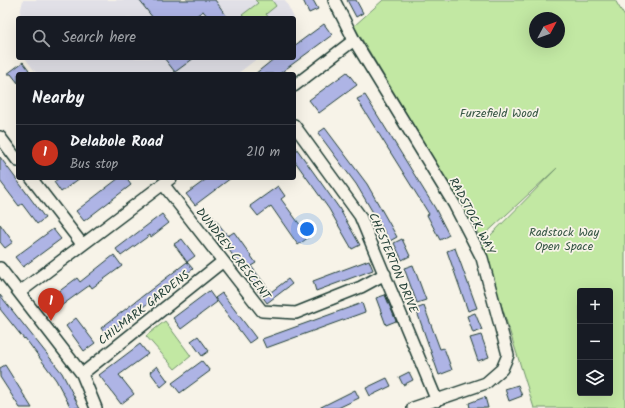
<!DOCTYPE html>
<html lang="en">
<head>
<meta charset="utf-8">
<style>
  :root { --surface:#171b24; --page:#20242c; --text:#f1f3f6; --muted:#9ea1a6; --line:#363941; --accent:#c8321e }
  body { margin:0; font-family:Kalam,sans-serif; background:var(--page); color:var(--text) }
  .controls { position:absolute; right:12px; bottom:12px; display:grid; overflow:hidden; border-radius:4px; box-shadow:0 4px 16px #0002 }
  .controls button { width:36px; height:36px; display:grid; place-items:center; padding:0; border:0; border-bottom:1px solid var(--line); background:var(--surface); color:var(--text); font:20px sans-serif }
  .compass { position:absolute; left:529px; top:12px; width:36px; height:36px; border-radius:50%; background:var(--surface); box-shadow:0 4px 16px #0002; rotate:49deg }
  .you { position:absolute; left:307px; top:229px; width:14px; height:14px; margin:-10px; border:3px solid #fff; border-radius:50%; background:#1a73e8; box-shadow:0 0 0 6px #1a73e833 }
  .badge { display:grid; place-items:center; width:26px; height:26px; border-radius:50%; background:var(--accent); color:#fff; font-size:13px; font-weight:700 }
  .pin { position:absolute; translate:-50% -33px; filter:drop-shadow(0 1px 2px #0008) }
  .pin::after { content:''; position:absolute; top:21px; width:14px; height:12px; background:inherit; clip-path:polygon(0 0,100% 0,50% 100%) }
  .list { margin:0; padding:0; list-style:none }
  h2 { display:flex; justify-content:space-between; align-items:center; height:52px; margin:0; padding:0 16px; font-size:17px }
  h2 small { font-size:13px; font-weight:400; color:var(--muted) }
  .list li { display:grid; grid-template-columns:26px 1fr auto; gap:12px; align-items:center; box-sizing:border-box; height:56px; padding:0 16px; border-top:1px solid var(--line) }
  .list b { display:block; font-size:15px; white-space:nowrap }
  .list p { margin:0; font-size:13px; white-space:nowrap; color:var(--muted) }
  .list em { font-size:13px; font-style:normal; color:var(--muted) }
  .icon { flex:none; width:22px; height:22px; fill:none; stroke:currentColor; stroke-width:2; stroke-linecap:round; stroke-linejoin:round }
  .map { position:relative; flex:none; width:625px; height:408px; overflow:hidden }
  .search { position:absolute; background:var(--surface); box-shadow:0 4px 16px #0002; left:16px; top:16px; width:280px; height:44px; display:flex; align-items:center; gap:10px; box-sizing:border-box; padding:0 14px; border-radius:4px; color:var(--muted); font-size:15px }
  .panel { position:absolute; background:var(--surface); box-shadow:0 4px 16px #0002; left:16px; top:72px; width:280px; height:108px; border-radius:4px }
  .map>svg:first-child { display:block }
</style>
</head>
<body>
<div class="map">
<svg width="625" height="408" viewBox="0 0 625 408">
  <rect width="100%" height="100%" fill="#f7f3e8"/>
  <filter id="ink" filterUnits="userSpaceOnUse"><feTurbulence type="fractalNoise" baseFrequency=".025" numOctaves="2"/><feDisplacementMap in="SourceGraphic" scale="8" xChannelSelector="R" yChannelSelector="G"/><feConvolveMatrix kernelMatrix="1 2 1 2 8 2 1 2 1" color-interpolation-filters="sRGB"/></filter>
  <g filter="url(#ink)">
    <!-- built -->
    <path fill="#e1e0e7" d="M23 0H285L294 18H19Z
      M25 58H258L237 74H37Z"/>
    <!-- green -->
    <path fill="#c2e8a3" stroke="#70926c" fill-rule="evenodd" d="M255 0H272L276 6 266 14 269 18H245L242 15 258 3Z
      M383 0H615L625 17V408H534L482 244 557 168 481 238 354 26ZM535 18H559V42H535ZM580 291H610V393H580Z
      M165 321 191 356 175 369 146 336Z"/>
    <!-- building -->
    <path fill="#aeb4e5" stroke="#1f3d34" d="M139 0H215L228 18H209L203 11 193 18H153Z
      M303 0H313L318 9 309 13Z
      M347 0H356L363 13 356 17Z
      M324 24 332 35 279 74H255L275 58H294V46Z
      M164 58H194L175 72Z
      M23 62 29 70 23 74H18V83L11 74H7Z
      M347 72 357 85 319 113 309 100Z
      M365 95 435 208 449 235 440 240 427 215 429 214 357 99Z
      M325 128 367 184 397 237 390 241 356 184 318 133Z
      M294 145 339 208 360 245 352 249 329 209 294 160Z
      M0 157 45 218 37 224 22 204 19 206 0 181Z
      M59 178H80L61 192 54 182Z
      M119 178H126L131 185 84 221 76 211Z
      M208 178H231L195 205 186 194Z
      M278 186 285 196 281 199 309 237 298 245 271 206 258 216 250 206Z
      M210 213 228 236 234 232 256 263 251 266 271 292 288 279 292 284 267 303 216 232 215 233 204 218Z
      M162 214 169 223 151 237 150 235 121 256 116 249Z
      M0 224 13 242 5 248 0 242Z
      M53 229 61 239 23 267 15 257Z
      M182 239 195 256 187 262 174 244Z
      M402 239 410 256 402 260 394 243Z
      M455 248 477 308 468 311 447 251Z
      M114 255 122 266 92 288 90 285 54 311 46 301 77 278 80 282Z
      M369 260 373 270 316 291 313 281Z
      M187 262 193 269 106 335 101 328Z
      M413 265 426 300 417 303 404 268Z
      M209 291 217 302 181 329 173 318Z
      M222 293 256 338 249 343 215 298Z
      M0 295 62 373 80 408H71L56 380 25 338 24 339 0 309Z
      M385 295 396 321 386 325 376 298Z
      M362 303 365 312 266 348 262 339Z
      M424 306 440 349 444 348 452 370 439 375 416 309Z
      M475 313 482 330 473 333 467 316Z
      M76 318 95 343 84 351 66 326Z
      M481 335 489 357 478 361 470 338Z
      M198 336 209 351 202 356 191 341Z
      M140 344 148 354 119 375 134 394 121 404 99 375Z
      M202 361 210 371 180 393 172 383Z
      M5 365 32 408H20L0 377V368Z
      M157 366 168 381 161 387 150 372Z
      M409 372 413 380 403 385 399 377Z
      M387 378 391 386 370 396 366 388Z
      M518 385 522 396 509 401 505 389Z
      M355 390 359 398 338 408H319Z
      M485 397 488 408H470L469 403Z"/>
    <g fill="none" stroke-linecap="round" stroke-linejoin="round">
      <!-- minor casing -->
      <g stroke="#1f3d34" stroke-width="14">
        <path id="minor" d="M334 0 354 40 454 204 482 258 508 355 502 369 486 383 413 408
          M294 86 354 40
          M294 125 360 216 437 401
          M0 137 18 161
          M31 178 82 244
          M163 184 262 311 296 313 361 287 385 274
          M0 268 82 374 96 408
          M20 292 171 178
          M82 374 222 262"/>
      </g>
      <!-- minor -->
      <use href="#minor" stroke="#f7f3e8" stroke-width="11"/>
    </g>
  </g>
  <g text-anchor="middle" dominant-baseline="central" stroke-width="3.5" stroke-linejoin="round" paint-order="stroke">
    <!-- park labels -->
    <g font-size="12" fill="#375745" stroke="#f7f3e8">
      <text x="499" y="113">Furzefield Wood</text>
      <text x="564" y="232">Radstock Way<tspan x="564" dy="14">Open Space</tspan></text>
    </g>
    <!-- street labels -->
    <g font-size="12" fill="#1f3d34" stroke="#f7f3e8">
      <text transform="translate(472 216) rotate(62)">RADSTOCK WAY</text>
      <text transform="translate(233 254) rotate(52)">DUNDREY CRESCENT</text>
      <text transform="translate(393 263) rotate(67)">CHESTERTON DRIVE</text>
      <text transform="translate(144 308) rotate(-38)">CHILMARK GARDENS</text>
    </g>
  </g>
</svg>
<div class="controls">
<button>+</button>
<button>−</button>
<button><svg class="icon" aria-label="layers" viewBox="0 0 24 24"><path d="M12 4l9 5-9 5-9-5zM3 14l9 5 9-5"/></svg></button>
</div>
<svg class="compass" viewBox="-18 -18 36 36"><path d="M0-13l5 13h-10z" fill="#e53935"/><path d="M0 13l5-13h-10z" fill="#9ea1a6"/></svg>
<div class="you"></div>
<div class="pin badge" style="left:51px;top:321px">1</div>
<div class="search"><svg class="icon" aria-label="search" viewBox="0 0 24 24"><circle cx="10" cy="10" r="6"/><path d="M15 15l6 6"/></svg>Search here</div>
<section class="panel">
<h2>Nearby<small></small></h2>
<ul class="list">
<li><span class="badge">1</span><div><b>Delabole Road</b><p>Bus stop</p></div><em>210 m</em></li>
</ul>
</section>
</div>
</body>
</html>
